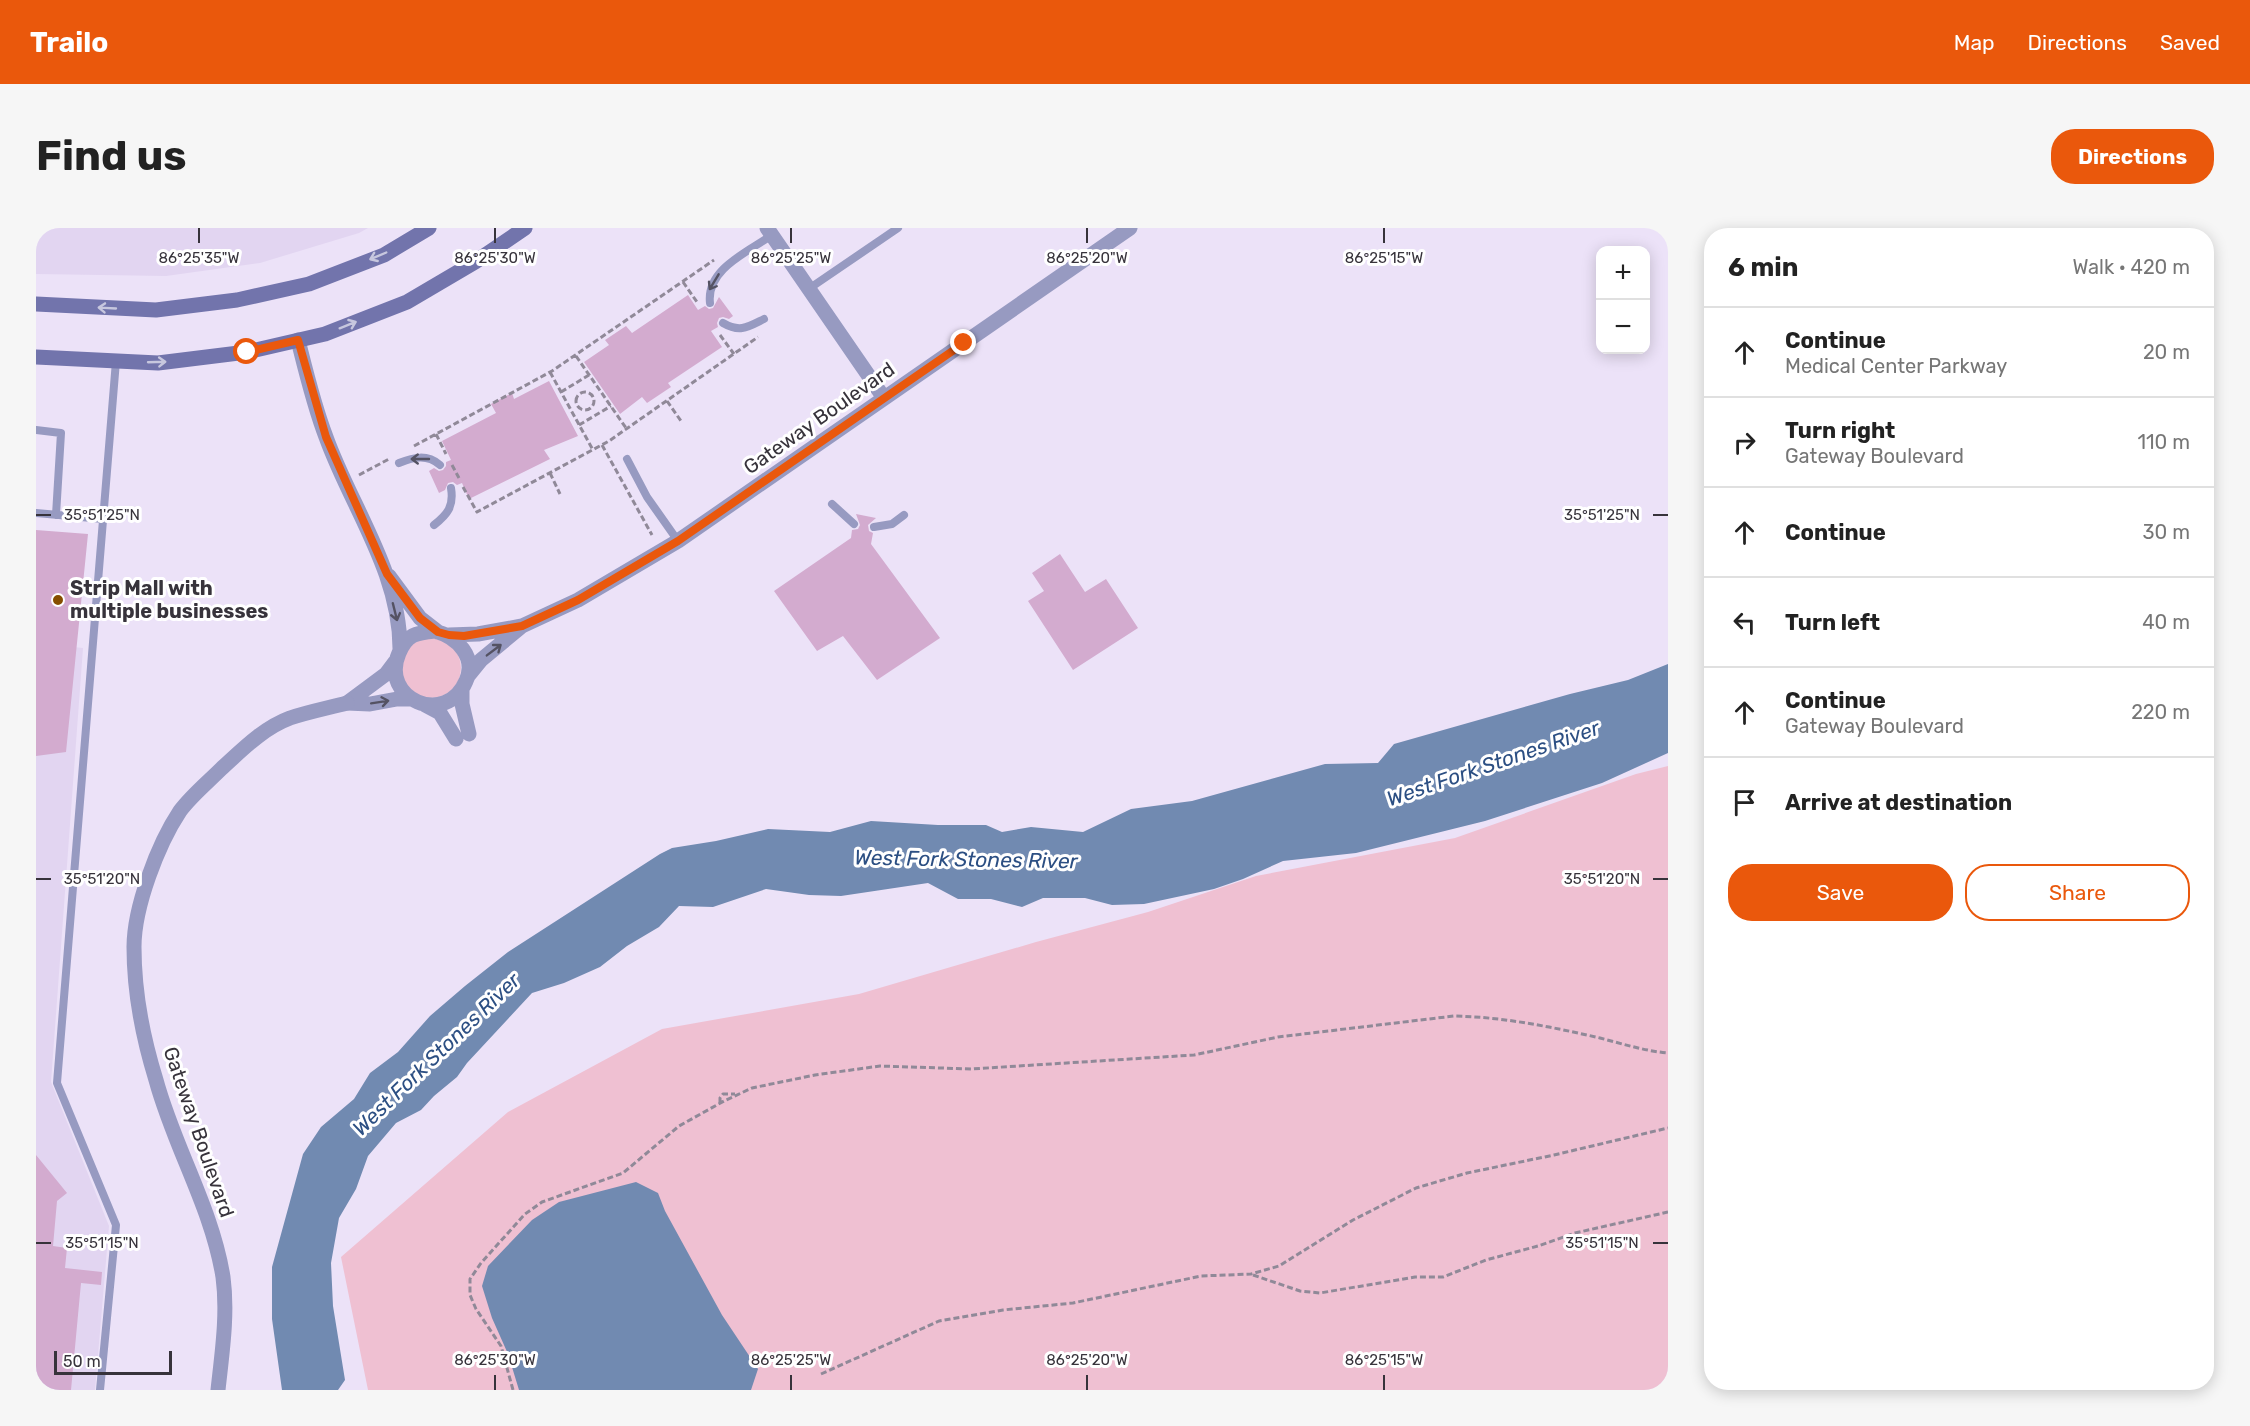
<!DOCTYPE html>
<html lang="en">
<head>
<meta charset="utf-8">
<style>
  :root { --surface:#fff; --page:#f6f6f6; --text:#222; --muted:#767676; --line:#e0e0e0; --accent:#ea580c }
  body { margin:0; font-family:Rubik,sans-serif; background:var(--page); color:var(--text) }
  .controls { position:absolute; right:18px; top:18px; display:grid; overflow:hidden; border-radius:12px; box-shadow:0 3px 15px #0003 }
  .controls button { width:54px; height:54px; display:grid; place-items:center; padding:0; border:0; border-bottom:2px solid var(--line); background:var(--surface); color:var(--text); font:30px sans-serif }
  .scale { position:absolute; left:18px; bottom:15px; width:118px; box-sizing:border-box; padding-left:6px; border:3px solid #37333b; border-top:0; font-size:16px; line-height:21px; white-space:nowrap; color:#37333b; -webkit-text-stroke:4px #fff; paint-order:stroke }
  .stop { position:absolute; width:18px; height:18px; margin:-14px; border:4px solid #ea580c; border-radius:50%; background:#fff }
  .stop.end { background:#ea580c; border-color:#fff; box-shadow:0 2px 6px #0008 }
  .list { margin:0; padding:0; list-style:none }
  h2 { display:flex; justify-content:space-between; align-items:center; height:78px; margin:0; padding:0 24px; font-size:26px }
  h2 small { font-size:20px; font-weight:400; color:var(--muted) }
  .list li { display:grid; grid-template-columns:39px 1fr auto; gap:18px; align-items:center; box-sizing:border-box; height:90px; padding:0 24px; border-top:2px solid var(--line) }
  .list b { display:block; font-size:22px; white-space:nowrap }
  .list p { margin:0; font-size:20px; white-space:nowrap; color:var(--muted) }
  .list em { font-size:20px; font-style:normal; color:var(--muted) }
  .actions { display:flex; gap:12px; padding:18px 24px }
  .actions a { flex:1; padding:14px 0; border:2px solid var(--accent); border-radius:24px; text-align:center; font-size:21px; color:var(--accent) }
  .actions .main { background:var(--accent); color:#fff }
  .icon { flex:none; width:33px; height:33px; fill:none; stroke:currentColor; stroke-width:2; stroke-linecap:round; stroke-linejoin:round }
  .map { position:relative; flex:none; width:1632px; height:1162px; overflow:hidden; border-radius:24px }
  header { display:flex; align-items:center; gap:36px; box-sizing:border-box; height:84px; padding:0 30px; background:var(--accent); color:#fff }
  header strong { font-size:28px }
  nav { display:flex; gap:33px; margin-inline-start:auto; font-size:21px }
  .intro { display:flex; align-items:center; justify-content:space-between; box-sizing:border-box; height:144px; padding:0 36px }
  h1 { margin:0; font-size:42px }
  .button { padding:15px 27px; border-radius:24px; background:var(--accent); color:#fff; font-size:21px; font-weight:700 }
  main { display:flex; gap:36px; padding:0 36px }
  aside { flex:1; background:var(--surface); border-radius:24px; box-shadow:0 3px 15px #0003 }
  .map>svg:first-child { display:block }
</style>
</head>
<body>
<header>
<strong>Trailo</strong>
<nav><a>Map</a><a>Directions</a><a>Saved</a></nav>
</header>
<div class="intro"><h1>Find us</h1><a class="button">Directions</a></div>
<main>
<div class="map">
<svg width="1632" height="1162" viewBox="0 0 1632 1162">
  <rect width="100%" height="100%" fill="#ece2f8"/>
  <!-- built -->
  <path fill="#e2d5f1" d="M0 0H332L323 5 224 35 130 48 0 46Z
    M0 415 47 420 15 854 73 998 59 1162H0Z"/>
  <!-- green -->
  <path fill="#efc0d2" d="M365 440a30 30 0 1 1 60 0a30 30 0 1 1-60 0Z
    M1632 538V1162H332L305 1029 472 884 626 801 823 766 1000 714 1112 684 1220 648 1419 610 1600 546Z"/>
  <!-- water -->
  <path fill="#718ab1" d="M1632 436V525L1566 555 1449 593 1320 625 1247 633 1207 651 1178 661 1108 676 1076 677 1049 670H1007L986 679 955 671H922L892 655 805 668 773 667 730 661 677 679 643 678 623 699 591 718 564 739 528 755 496 765 431 835 421 849 398 868 385 882 360 895 332 928 320 961 303 990 295 1035 297 1078 309 1152 302 1162H246L236 1091V1039L267 926 285 899 318 871 334 845 362 824 394 788 429 758 472 724 624 626 636 620 680 613 732 601 794 604 835 593 902 597H950L966 604 995 599 1047 604 1095 581 1156 573 1289 536 1342 535 1358 516 1534 466 1592 452Z
    M600 954 622 965 629 983 686 1087 722 1141 715 1162H483L472 1126 456 1090 446 1058 452 1038 496 992 523 974Z"/>
  <!-- building -->
  <path fill="#d3abcf" d="M652 67 662 82 669 78 673 81 677 80 683 69 697 88 693 91 687 89 683 90 681 95 682 99 675 103 686 119 632 155 635 159 611 175 606 169 584 186 548 134 573 117 569 112 590 98 596 105Z
    M513 153 542 208 508 222 514 231 433 271 426 255 421 257 417 254 412 255 409 262 403 265 393 243 398 240 403 243 407 242 410 238V234L415 232 406 213 460 185 455 176 476 165 478 171Z
    M820 286 840 290 832 297 833 303 837 305 835 316 904 410 841 452 807 408 781 423 738 363 815 310 816 302 822 301 824 297Z
    M0 302 52 306 30 524 0 528Z
    M1024 326 1049 364 1070 351 1102 400 1037 442 992 373 1008 363 996 345Z
    M0 927 31 965 21 973 17 1018 31 1020 29 1040 66 1044 65 1057 45 1055 35 1162H0Z"/>
  <g fill="none" stroke-linecap="round" stroke-linejoin="round">
    <!-- path -->
    <path stroke="#908998" stroke-width="3" stroke-dasharray="6 3" stroke-linecap="butt" d="M647 54 661 74
      M684 107 698 126
      M540 128 590 200
      M514 144 557 222
      M540 173a9 9 0 1 1 18 0a9 9 0 1 1-18 0Z
      M525 164 553 147
      M631 173 645 193
      M543 197 575 178
      M400 206 410 226
      M566 217 616 307
      M378 218 516 143 678 32
      M416 237 423 250
      M514 245 524 266
      M323 247 353 231
      M427 259 441 284 573 213 722 109
      M684 875V870L687 866H699
      M1217 1047 1264 1063 1284 1065 1379 1049H1407L1450 1032 1502 1018 1539 1005 1632 984
      M785 1146 903 1093 967 1082 1037 1075 1165 1048 1215 1046 1243 1038 1317 992 1380 960 1431 945 1518 927 1632 900
      M477 1162 465 1118 440 1081 434 1067V1051L445 1035 489 986 506 974 587 945 643 898 688 873 716 860 779 847 844 838 935 841 1158 827 1242 809 1418 788C1468 789 1516 799 1564 810 1587 816 1609 823 1632 825"/>
    <!-- service -->
    <path stroke="#979ac1" stroke-width="8" d="M774 60 862 0
      M674 75C670 41 712 24 736 7
      M687 95C704 105 712 99 728 91
      M0 202 25 205 20 287
      M591 231 611 269 642 313
      M363 235C378 229 391 226 404 237
      M796 276 818 296
      M0 285 67 291
      M398 297C412 286 418 278 415 260
      M838 299 856 296 868 287
      M64 1162 80 997 21 855 80 133"/>
    <!-- minor -->
    <path stroke="#979ac1" stroke-width="15" d="M731 0 848 170
      M262 112C270 144 278 178 290 209 315 279 365 345 364 423
      M353 348 384 390 402 404
      M399 403C421 409 441 429 430 453 410 500 343 471 363 425 371 406 380 405 399 403Z
      M413 407 442 406 486 398 542 372 642 313 1094 0
      M432 448 445 432 486 398
      M426 462V476L433 506
      M311 475 334 476 361 471H376
      M311 475 350 446 359 434
      M389 477 404 485 420 511"/>
    <!-- tertiary -->
    <path stroke="#979ac1" stroke-width="15" d="M182 1162C186 1125 192 1086 187 1049 176 980 138 919 120 852 107 810 98 763 98 719 98 679 122 616 144 583 155 568 172 554 185 541 206 522 227 500 254 490 272 484 292 480 311 475"/>
    <!-- secondary -->
    <path stroke="#7274ac" stroke-width="15" d="M0 76 120 82 201 72 273 56 348 27 393 0
      M0 129 122 135 211 124 289 106 371 74 439 34 489 0"/>
  </g>
  <!-- one-way arrows -->
  <defs><path id="oneway-shaft" d="M-6 0H5M1.5-3L5.5 0L1.5 3" fill="none" stroke-width="1.6" stroke-linecap="round" stroke-linejoin="round" transform="scale(1.5)"/></defs>
  <g stroke="#c7c7de">
    <use href="#oneway-shaft" transform="translate(342 28) rotate(157)"/>
    <use href="#oneway-shaft" transform="translate(71 80) rotate(-177)"/>
    <use href="#oneway-shaft" transform="translate(312 97) rotate(-22)"/>
    <use href="#oneway-shaft" transform="translate(121 134) rotate(-2)"/>
  </g>
  <g stroke="#545263">
    <use href="#oneway-shaft" transform="translate(678 54) rotate(121)"/>
    <use href="#oneway-shaft" transform="translate(384 231) rotate(180)"/>
    <use href="#oneway-shaft" transform="translate(359 384) rotate(76)"/>
    <use href="#oneway-shaft" transform="translate(458 422) rotate(-37)"/>
    <use href="#oneway-shaft" transform="translate(344 474) rotate(-9)"/>
  </g>
  <g fill="none" stroke-linecap="round" stroke-linejoin="round">
    <!-- route -->
    <path stroke="#ea580c" stroke-width="8" d="M211 124 262 112 290 209 351 346 384 390 402 404 413 407 428 408 486 398 542 372 642 313 928 115"/>
  </g>
  <!-- ticks -->
  <path fill="none" stroke="#37333b" stroke-width="2" d="M163 0V15M459 0V15M755 0V15M1051 0V15M1348 0V15M0 287H15M1617 287H1632M0 651H15M1617 651H1632M0 1015H15M1617 1015H1632M459 1147V1162M755 1147V1162M1051 1147V1162M1348 1147V1162"/>
  <!-- markers -->
  <circle fill="#864e00" stroke="#fff" stroke-width="2" cx="22" cy="372" r="6"/>
  <g text-anchor="middle" dominant-baseline="central" stroke-width="6" stroke-linejoin="round" paint-order="stroke">
    <!-- street labels -->
    <g font-size="20" fill="#37333b" stroke="#fff">
      <text transform="translate(783 190) rotate(-35)">Gateway Boulevard</text>
      <text transform="translate(163 904) rotate(71)">Gateway Boulevard</text>
    </g>
    <!-- poi labels -->
    <g font-size="20" font-weight="bold" fill="#37333b" stroke="#fff" text-anchor="start">
      <text x="34" y="360">Strip Mall with<tspan x="34" dy="23">multiple businesses</tspan></text>
    </g>
    <!-- water labels -->
    <g font-size="21" font-style="italic" fill="#2c4f83" stroke="#fff">
      <text transform="translate(1457 535) rotate(-19)">West Fork Stones River</text>
      <text transform="translate(930 631) rotate(1)">West Fork Stones River</text>
      <text transform="translate(400 826) rotate(-44)">West Fork Stones River</text>
    </g>
  </g>
  <g font-size="15" text-anchor="middle" fill="#37333b" stroke="#fff" stroke-width="6" stroke-linejoin="round" paint-order="stroke">
    <text x="163" y="35">86°25'35"W</text>
    <text x="459" y="35">86°25'30"W</text>
    <text x="755" y="35">86°25'25"W</text>
    <text x="1051" y="35">86°25'20"W</text>
    <text x="1348" y="35">86°25'15"W</text>
    <text x="66" y="292">35°51'25"N</text>
    <text x="1566" y="292">35°51'25"N</text>
    <text x="66" y="656">35°51'20"N</text>
    <text x="1566" y="656">35°51'20"N</text>
    <text x="66" y="1020">35°51'15"N</text>
    <text x="1566" y="1020">35°51'15"N</text>
    <text x="459" y="1137">86°25'30"W</text>
    <text x="755" y="1137">86°25'25"W</text>
    <text x="1051" y="1137">86°25'20"W</text>
    <text x="1348" y="1137">86°25'15"W</text>
  </g>
</svg>
<div class="controls">
<button>+</button>
<button>−</button>
</div>
<div class="scale">50 m</div>
<div class="stop" style="left:211px;top:124px"></div>
<div class="stop end" style="left:928px;top:115px"></div>
</div>
<aside>
<h2>6 min<small>Walk · 420 m</small></h2>
<ul class="list">
<li><svg class="icon" aria-label="ahead" viewBox="0 0 24 24"><path d="M12 20V5M6 11l6-6 6 6"/></svg><div><b>Continue</b><p>Medical Center Parkway</p></div><em>20 m</em></li>
<li><svg class="icon" aria-label="right" viewBox="0 0 24 24"><path d="M7 20v-9h11M14 6l5 5-5 5"/></svg><div><b>Turn right</b><p>Gateway Boulevard</p></div><em>110 m</em></li>
<li><svg class="icon" aria-label="ahead" viewBox="0 0 24 24"><path d="M12 20V5M6 11l6-6 6 6"/></svg><div><b>Continue</b></div><em>30 m</em></li>
<li><svg class="icon" aria-label="left" viewBox="0 0 24 24"><path d="M17 20v-9H6M10 6l-5 5 5 5"/></svg><div><b>Turn left</b></div><em>40 m</em></li>
<li><svg class="icon" aria-label="ahead" viewBox="0 0 24 24"><path d="M12 20V5M6 11l6-6 6 6"/></svg><div><b>Continue</b><p>Gateway Boulevard</p></div><em>220 m</em></li>
<li><svg class="icon" aria-label="arrive" viewBox="0 0 24 24"><path d="M6 21V4h12l-3 4 3 4H6"/></svg><div><b>Arrive at destination</b></div></li>
</ul>
<div class="actions"><a class="main">Save</a><a>Share</a></div>
</aside>
</main>
</body>
</html>
